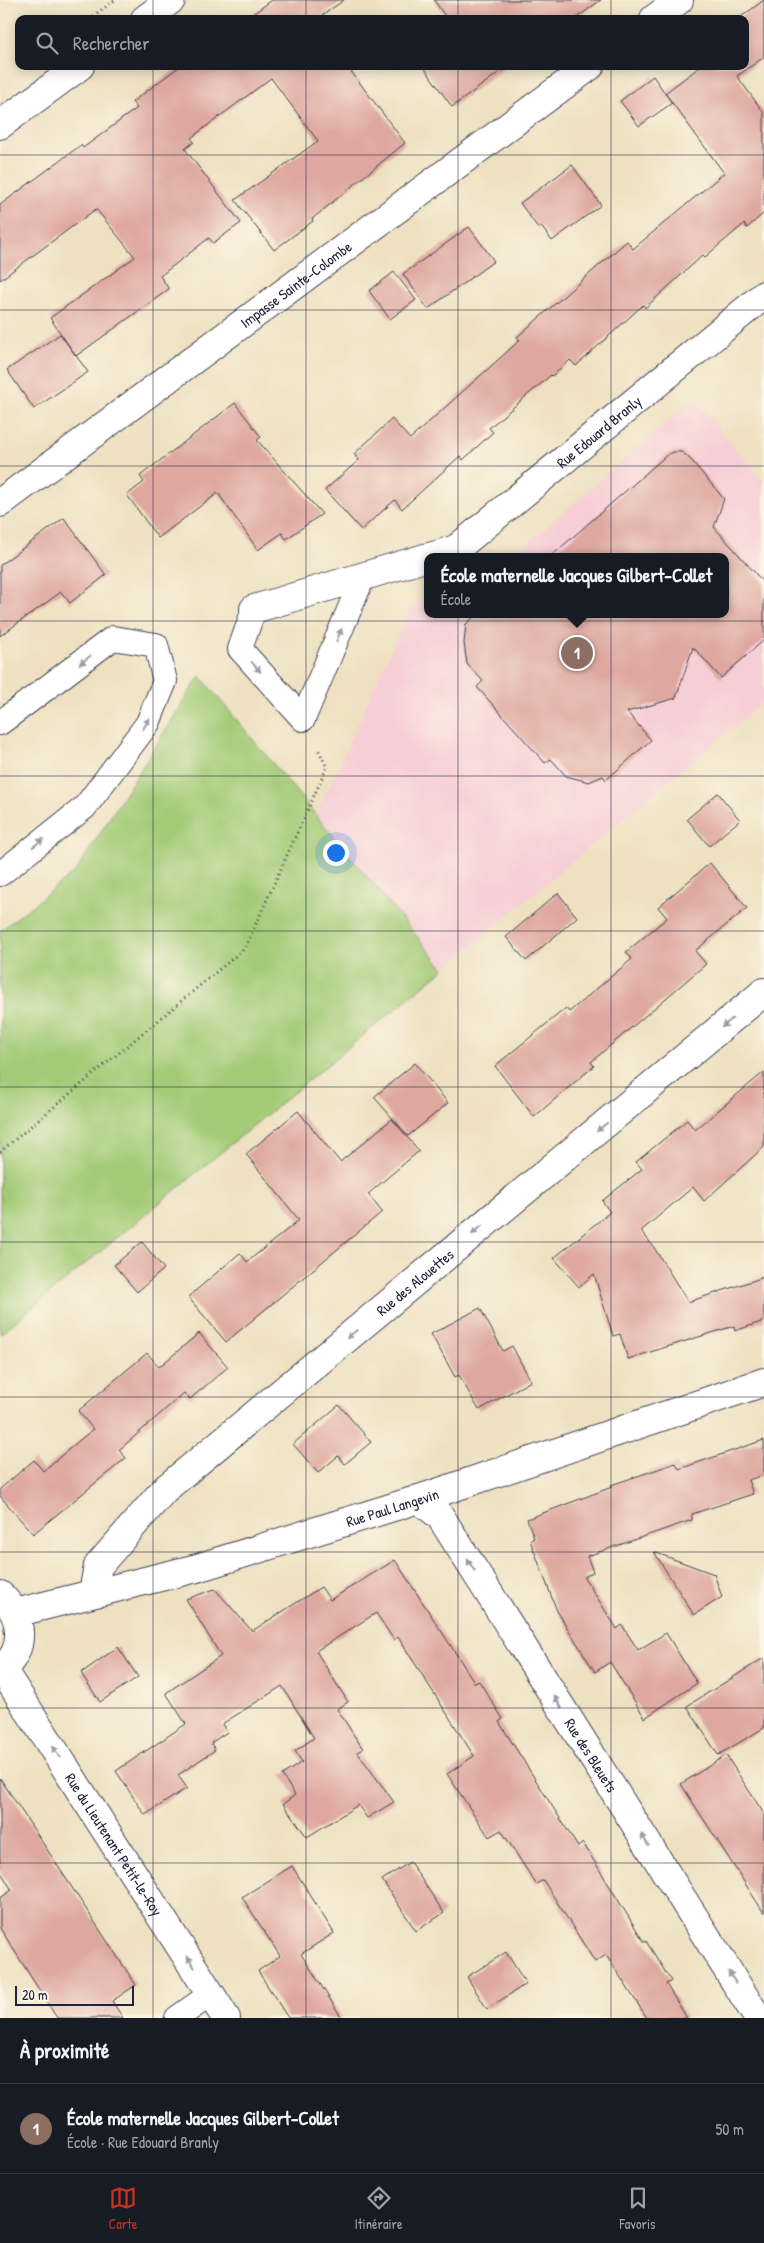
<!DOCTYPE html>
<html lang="fr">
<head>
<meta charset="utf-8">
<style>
  :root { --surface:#171b24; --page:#242831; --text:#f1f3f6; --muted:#9ea1a6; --line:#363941; --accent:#c8321e }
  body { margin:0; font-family:"Patrick Hand",sans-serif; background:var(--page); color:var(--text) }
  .scale { position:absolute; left:15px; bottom:12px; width:119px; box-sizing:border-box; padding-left:5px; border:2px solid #22223b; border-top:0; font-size:14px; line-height:18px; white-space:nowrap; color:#22223b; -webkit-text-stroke:4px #fcf5e5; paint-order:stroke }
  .you { position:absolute; left:335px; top:852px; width:18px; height:18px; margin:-12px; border:4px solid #fff; border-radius:50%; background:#1a73e8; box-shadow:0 0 0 8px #1a73e833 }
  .badge { display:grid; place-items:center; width:32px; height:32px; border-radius:50%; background:var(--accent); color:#fff; font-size:16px; font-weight:700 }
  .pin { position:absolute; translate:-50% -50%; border:2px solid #fff; box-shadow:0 1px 5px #0006 }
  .popup { position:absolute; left:424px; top:553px; width:305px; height:65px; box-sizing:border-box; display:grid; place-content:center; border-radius:10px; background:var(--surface); filter:drop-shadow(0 1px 4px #0005); font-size:16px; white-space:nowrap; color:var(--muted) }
  .popup b { font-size:19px; color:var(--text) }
  .popup::after { content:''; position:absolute; left:50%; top:100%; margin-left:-10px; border:10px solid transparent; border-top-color:var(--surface) }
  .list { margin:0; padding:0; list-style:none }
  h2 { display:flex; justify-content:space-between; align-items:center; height:65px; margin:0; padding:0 20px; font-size:21px }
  h2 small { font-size:16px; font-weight:400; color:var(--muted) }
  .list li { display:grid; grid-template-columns:32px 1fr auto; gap:15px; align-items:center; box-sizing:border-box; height:90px; padding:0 20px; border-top:1px solid var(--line) }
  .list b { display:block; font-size:19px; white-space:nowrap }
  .list p { margin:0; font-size:16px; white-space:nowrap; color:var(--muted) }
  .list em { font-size:16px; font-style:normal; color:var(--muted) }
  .icon { flex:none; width:28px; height:28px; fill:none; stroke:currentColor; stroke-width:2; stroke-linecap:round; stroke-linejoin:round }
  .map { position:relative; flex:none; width:764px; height:2018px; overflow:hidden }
  .search { position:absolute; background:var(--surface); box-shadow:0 2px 12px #0003; left:15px; right:15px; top:15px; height:55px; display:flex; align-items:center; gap:12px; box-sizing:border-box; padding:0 18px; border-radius:10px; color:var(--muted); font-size:19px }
  .sheet { height:155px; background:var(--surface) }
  nav { display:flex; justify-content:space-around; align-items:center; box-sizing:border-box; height:70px; border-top:1px solid var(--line); background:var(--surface); font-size:14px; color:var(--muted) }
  nav a { display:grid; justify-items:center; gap:2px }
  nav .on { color:var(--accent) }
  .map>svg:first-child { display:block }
</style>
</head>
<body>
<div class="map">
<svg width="764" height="2018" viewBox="0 0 764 2018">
  <rect width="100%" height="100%" fill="#fcf5e5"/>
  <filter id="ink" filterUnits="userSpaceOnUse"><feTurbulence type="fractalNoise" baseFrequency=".02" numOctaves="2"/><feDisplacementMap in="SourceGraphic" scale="10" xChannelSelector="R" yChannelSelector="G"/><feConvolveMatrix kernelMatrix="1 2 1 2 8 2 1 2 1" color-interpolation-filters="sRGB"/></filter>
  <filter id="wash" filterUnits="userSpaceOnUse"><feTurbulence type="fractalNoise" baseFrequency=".0096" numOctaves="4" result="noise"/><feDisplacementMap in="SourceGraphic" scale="20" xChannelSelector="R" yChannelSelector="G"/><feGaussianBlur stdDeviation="1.12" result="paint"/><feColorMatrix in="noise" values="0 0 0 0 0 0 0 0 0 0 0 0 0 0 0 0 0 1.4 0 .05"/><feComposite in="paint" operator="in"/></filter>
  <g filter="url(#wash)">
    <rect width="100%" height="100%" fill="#eee1c1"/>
    <!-- built -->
    <path fill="#f6cfd6" d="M694 398 764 482V701L444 969 316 815 411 606 428 599V614H726V557H512Z"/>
    <!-- green -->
    <path fill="#a3cb77" stroke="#627659" d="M200 676 444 969 0 1334V931L76 871Z"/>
    <g id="blocks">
      <!-- building -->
      <path fill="#dea8a0" d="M272 0H344L317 19H246Z
        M434 0H601L575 19H447Z
        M764 0V57L737 76 764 113V213L747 228 744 224 705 257 703 255 645 308 643 305 576 366 570 360 552 376 551 375 489 428 493 432 463 460 460 456 402 509 395 500 361 530 325 490 359 460 354 454 392 419 410 439 520 340 517 337 627 241 633 249 724 173 665 93 701 66H745V19H738Z
        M180 66H347L405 143 312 219 313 221 274 250 235 200 318 141 271 78 191 138 194 142 185 149 241 223 213 243 209 238 160 276 169 289 76 356 50 318 135 257 96 209 0 280V205L81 145 83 148 137 108 132 102Z
        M423 66H508L452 107Z
        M653 76 672 103 639 126 620 101Z
        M572 165 601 205 552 241 541 226 538 228 520 203Z
        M469 227 494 261 428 309 403 274Z
        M394 272 416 300 390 319 369 291Z
        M60 334 88 372 34 409 7 370Z
        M235 403 261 437 257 440 322 514 286 539 282 533 258 550 218 493 158 538 127 495 144 482 140 476Z
        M674 452H682L692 461 724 499 714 527 764 583V640L721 678 693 647 676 698 627 712 651 740 606 780 603 776 589 782 566 776 551 759 545 763 477 687 483 681 467 664 464 643 466 624 477 614H726V557H550L668 454Z
        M64 518 106 575 70 603 61 592 0 636V565Z
        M718 793 740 820 709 846 687 819Z
        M710 863 747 908 695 951 706 964 591 1062 594 1066 534 1117 495 1066 566 1008 569 1012 632 959 626 952 667 918 658 907Z
        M558 893 577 917 526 961 506 937Z
        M415 1063 448 1103 408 1136 374 1097Z
        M764 1072V1147L704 1201 693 1187 641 1231 653 1246 688 1302 764 1277V1321L735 1331 734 1326 628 1359 620 1334 613 1336 594 1274 579 1287 554 1258 610 1212 602 1201 642 1169 636 1162 687 1120 695 1130Z
        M298 1111 340 1162 392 1119 419 1151 368 1194 382 1212 226 1342 188 1297 240 1253 247 1262 299 1220 246 1154Z
        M142 1242 164 1269 137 1292 114 1265Z
        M480 1308 503 1351 512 1346 531 1381 479 1410 459 1375 455 1377 431 1334Z
        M199 1333 228 1367 190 1399 184 1393 119 1450 126 1458 33 1534 0 1496V1489L34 1460 43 1471 93 1429 78 1411 147 1353 159 1367Z
        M339 1405 371 1442 345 1464 338 1456 318 1473 293 1444Z
        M764 1440V1475L748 1480 753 1494 692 1514V1520L587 1556 593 1572 584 1577 617 1629 622 1625 638 1650 666 1633 697 1683 645 1718 610 1662 595 1672 557 1611 530 1540 534 1538 527 1519 612 1487 611 1485 676 1463 679 1469Z
        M654 1552 714 1574 722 1597 694 1615Z
        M395 1560 475 1683 479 1681 503 1719 499 1722 578 1847 583 1843 644 1942 646 1941 671 1981 666 1984 687 2018H647L606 1955 595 1962 543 1880 536 1884 501 1830 489 1837 447 1774 474 1756 398 1637 394 1640 376 1613 316 1651 348 1702 337 1709 363 1749 357 1752 394 1802 367 1818 358 1805 307 1837 283 1804 295 1795 282 1775 302 1762 295 1751 314 1738 282 1686 222 1724 227 1732 211 1743 215 1750 178 1775 187 1788 145 1815 116 1771 186 1724 166 1693 221 1656 186 1599 215 1589 252 1631 321 1587 330 1600Z
        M118 1647 138 1677 100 1702 81 1673Z
        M764 1658V1728L718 1755 687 1706Z
        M726 1755 764 1814V1913L681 1784Z
        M0 1778 136 1985 112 2001 123 2018H57L0 1928V1898L12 1890 0 1871Z
        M410 1862 444 1913 416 1931 382 1880Z
        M292 1866 334 1933 301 1954 342 2018H288L258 1971 280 1956 242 1897Z
        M506 1952 526 1984 487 2009 467 1977Z"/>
    </g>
  </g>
  <g filter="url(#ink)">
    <use href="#blocks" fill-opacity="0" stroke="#413f4f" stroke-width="1"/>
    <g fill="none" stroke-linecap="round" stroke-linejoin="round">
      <!-- service casing -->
      <g stroke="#413f4f" stroke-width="26">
        <path id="service" d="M254 609 240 649 303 719 363 577
          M0 723 113 638 156 645 165 681 148 723 85 807 0 874
          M177 2018 211 1994"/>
      </g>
      <!-- minor casing -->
      <g stroke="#413f4f" stroke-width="30">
        <g id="minor">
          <path d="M145 19 171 0"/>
          <path d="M654 19 679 0"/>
          <path d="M0 125 80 66"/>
          <path id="s1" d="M0 503 590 66"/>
          <path id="s2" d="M430 557 456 549 764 295"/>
          <path d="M254 609 428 557"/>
          <path id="s3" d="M419 1499 440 1516 758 2018"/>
          <path id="s4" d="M93 1593 98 1566 164 1490 764 992"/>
          <path d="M0 1595C24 1615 27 1652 0 1670"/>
          <path id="s5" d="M15 1613 197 1568 419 1499 764 1382"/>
          <path id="s6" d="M2 1669 226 2018"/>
        </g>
      </g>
      <!-- path -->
      <path stroke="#413f4f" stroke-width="3" stroke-dasharray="1 4" stroke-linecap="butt" d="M89 19 115 0
        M0 1152 245 948 327 767 318 749"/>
      <!-- service -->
      <use href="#service" stroke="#fff" stroke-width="24"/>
      <!-- minor -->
      <use href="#minor" stroke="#fff" stroke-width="28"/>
    </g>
    <!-- one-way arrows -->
    <defs><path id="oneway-solid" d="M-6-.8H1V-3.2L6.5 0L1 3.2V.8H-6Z" transform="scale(1.25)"/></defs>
    <g fill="#9c9ca7">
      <use href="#oneway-solid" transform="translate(339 635) rotate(-67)"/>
      <use href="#oneway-solid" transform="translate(85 660) rotate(143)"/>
      <use href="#oneway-solid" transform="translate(256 667) rotate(48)"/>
      <use href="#oneway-solid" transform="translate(146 724) rotate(-59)"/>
      <use href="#oneway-solid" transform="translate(38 843) rotate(-38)"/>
      <use href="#oneway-solid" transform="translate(727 1023) rotate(140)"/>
      <use href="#oneway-solid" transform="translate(602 1127) rotate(140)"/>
      <use href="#oneway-solid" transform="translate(477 1230) rotate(140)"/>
      <use href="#oneway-solid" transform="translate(352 1334) rotate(140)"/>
      <use href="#oneway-solid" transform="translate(471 1565) rotate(-122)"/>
      <use href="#oneway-solid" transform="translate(558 1702) rotate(-122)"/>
      <use href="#oneway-solid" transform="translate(56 1752) rotate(-123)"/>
      <use href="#oneway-solid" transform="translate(645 1840) rotate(-122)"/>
      <use href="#oneway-solid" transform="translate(191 1962) rotate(-123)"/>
      <use href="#oneway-solid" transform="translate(732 1977) rotate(-122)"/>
    </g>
  </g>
  <!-- grid -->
  <path fill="none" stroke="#22223b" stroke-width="1" stroke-opacity="0.55" d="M153 0V19M306 0V19M458 0V19M611 0V19M153 66V2018M306 66V2018M458 66V2018M611 66V2018M0 155H764M0 310H764M0 466H764M0 621H764M0 776H764M0 931H764M0 1087H764M0 1242H764M0 1397H764M0 1552H764M0 1708H764M0 1863H764"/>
  <g text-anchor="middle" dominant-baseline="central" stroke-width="4" stroke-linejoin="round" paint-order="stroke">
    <!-- street labels -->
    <g font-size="15" fill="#22223b" stroke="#fcf5e5">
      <text stroke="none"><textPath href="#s1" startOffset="368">Impasse Sainte-Colombe</textPath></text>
      <text stroke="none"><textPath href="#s2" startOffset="212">Rue Edouard Branly</textPath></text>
      <text stroke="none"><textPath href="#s4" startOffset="454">Rue des Alouettes</textPath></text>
      <text stroke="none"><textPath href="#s5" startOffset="392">Rue Paul Langevin</textPath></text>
      <text stroke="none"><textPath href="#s3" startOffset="310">Rue des Bleuets</textPath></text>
      <text stroke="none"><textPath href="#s6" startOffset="208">Rue du Lieutenant Petit-le-Roy</textPath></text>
    </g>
  </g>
</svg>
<div class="scale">20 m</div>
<div class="you"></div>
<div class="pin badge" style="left:577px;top:653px;background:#8d6e63">1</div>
<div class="popup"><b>École maternelle Jacques Gilbert-Collet</b>École</div>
<div class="search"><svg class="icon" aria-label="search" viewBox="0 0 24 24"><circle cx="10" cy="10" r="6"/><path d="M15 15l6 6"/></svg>Rechercher</div>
</div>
<section class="sheet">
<h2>À proximité<small></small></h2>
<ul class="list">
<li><span class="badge" style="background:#8d6e63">1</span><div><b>École maternelle Jacques Gilbert-Collet</b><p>École · Rue Edouard Branly</p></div><em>50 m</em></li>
</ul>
</section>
<nav>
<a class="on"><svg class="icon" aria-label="map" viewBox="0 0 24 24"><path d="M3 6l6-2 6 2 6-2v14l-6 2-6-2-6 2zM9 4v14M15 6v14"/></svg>Carte</a>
<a><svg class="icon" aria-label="directions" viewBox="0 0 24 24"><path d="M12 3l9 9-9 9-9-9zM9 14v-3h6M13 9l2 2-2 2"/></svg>Itinéraire</a>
<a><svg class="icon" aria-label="saved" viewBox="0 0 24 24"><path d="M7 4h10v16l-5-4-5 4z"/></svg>Favoris</a>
</nav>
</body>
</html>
